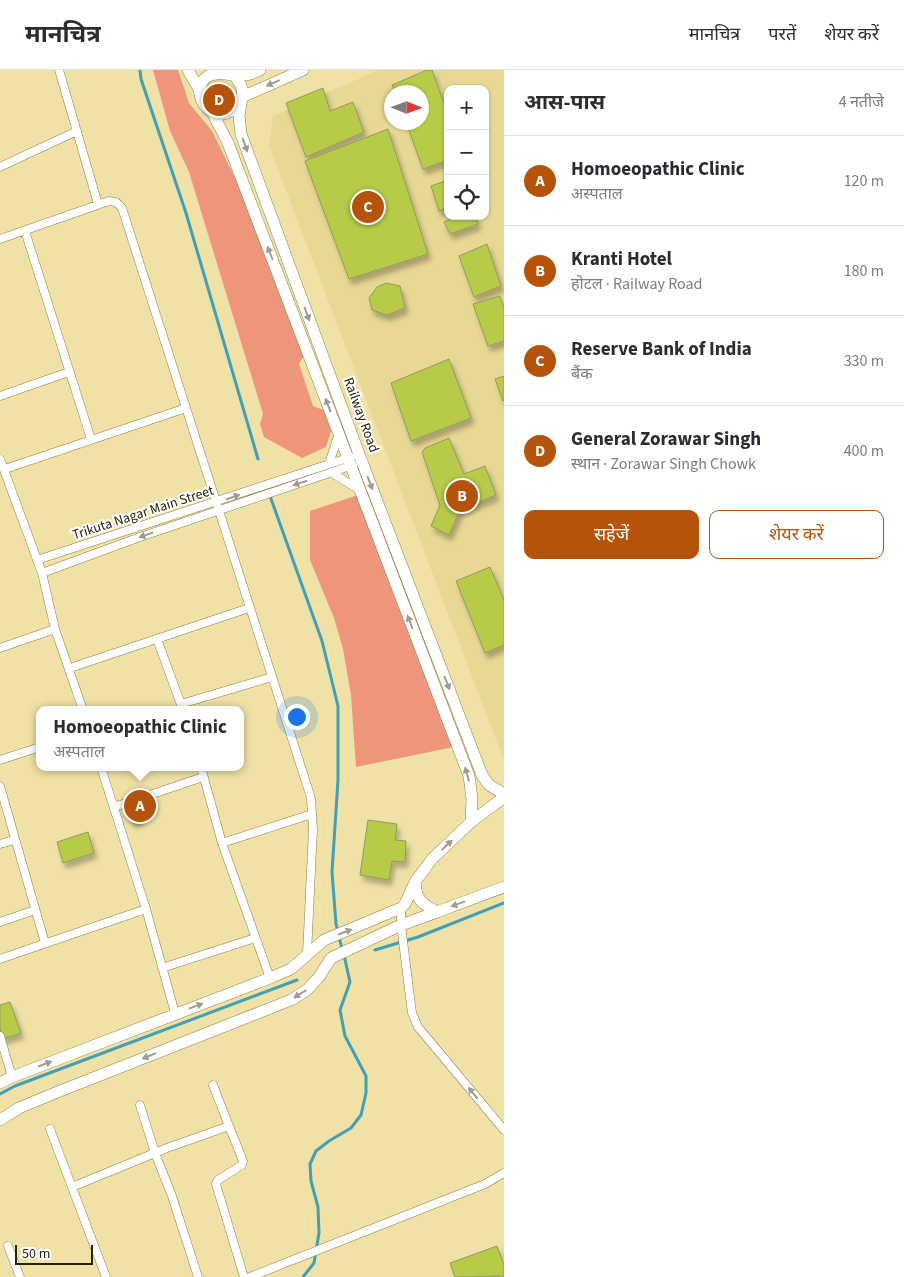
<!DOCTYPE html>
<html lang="hi">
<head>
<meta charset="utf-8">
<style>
  :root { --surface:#fff; --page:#f2f2f3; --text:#2b2b33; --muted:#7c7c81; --line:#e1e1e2; --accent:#b45309 }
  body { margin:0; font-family:"Source Sans 3","Noto Sans Devanagari",sans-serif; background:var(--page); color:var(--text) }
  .controls { position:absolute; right:15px; top:15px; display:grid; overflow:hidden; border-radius:10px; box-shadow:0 1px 4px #0004 }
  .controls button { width:45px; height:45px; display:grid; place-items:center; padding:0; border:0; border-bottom:1px solid var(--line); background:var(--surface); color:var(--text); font:25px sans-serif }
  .compass { position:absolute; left:384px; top:15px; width:45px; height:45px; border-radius:50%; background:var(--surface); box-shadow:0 1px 4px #0004; rotate:91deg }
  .scale { position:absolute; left:15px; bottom:12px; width:78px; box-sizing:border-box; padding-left:5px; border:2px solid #272209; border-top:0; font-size:14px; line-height:18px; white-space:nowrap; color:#272209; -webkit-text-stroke:4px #fff; paint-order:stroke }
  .you { position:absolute; left:296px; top:646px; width:18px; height:18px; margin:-12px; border:4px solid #fff; border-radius:50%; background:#1a73e8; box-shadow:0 0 0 8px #1a73e833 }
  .badge { display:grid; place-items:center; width:32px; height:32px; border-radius:50%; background:var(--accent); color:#fff; font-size:16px; font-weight:700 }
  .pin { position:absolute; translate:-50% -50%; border:2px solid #fff; box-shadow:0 1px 5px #0006 }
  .popup { position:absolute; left:36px; top:636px; width:208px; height:65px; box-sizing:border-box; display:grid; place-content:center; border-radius:10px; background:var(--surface); filter:drop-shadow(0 1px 4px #0005); font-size:16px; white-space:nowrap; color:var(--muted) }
  .popup b { font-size:19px; color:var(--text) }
  .popup::after { content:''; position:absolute; left:50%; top:100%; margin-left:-10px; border:10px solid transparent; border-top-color:var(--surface) }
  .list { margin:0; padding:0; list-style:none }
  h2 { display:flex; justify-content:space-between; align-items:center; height:65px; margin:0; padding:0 20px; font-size:21px }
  h2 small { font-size:16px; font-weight:400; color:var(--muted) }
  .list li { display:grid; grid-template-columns:32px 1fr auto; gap:15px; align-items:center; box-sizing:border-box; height:90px; padding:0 20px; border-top:1px solid var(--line) }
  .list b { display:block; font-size:19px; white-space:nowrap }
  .list p { margin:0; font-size:16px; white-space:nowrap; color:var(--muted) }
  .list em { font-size:16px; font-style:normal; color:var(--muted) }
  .actions { display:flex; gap:10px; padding:15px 20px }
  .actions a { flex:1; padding:11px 0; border:1px solid var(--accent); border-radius:10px; text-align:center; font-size:18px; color:var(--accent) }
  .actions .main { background:var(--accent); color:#fff }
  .icon { flex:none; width:28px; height:28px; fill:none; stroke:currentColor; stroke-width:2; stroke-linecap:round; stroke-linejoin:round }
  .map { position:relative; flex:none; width:504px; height:1207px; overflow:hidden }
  header { display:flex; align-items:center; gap:30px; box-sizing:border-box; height:70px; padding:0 25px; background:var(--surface); border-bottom:1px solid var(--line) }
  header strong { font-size:24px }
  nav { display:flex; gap:28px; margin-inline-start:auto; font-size:18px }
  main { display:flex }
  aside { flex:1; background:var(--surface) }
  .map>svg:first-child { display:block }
</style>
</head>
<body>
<header>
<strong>मानचित्र</strong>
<nav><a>मानचित्र</a><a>परतें</a><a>शेयर करें</a></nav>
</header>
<main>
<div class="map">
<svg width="504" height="1207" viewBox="0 0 504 1207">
  <defs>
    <filter id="shadow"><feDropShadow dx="3" dy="5.5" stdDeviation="2.5" flood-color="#0004"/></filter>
  </defs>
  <rect width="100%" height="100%" fill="#f0e2a6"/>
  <!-- built -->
  <path fill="#e8d893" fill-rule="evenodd" d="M379 0H504V690L269 76 273 46ZM448 19H485V146H448ZM392 22H422V52H392Z"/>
  <!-- green -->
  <path fill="#ef957c" d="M153 0H178L189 33 212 61 238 114 305 283 299 294 313 336 326 341 331 361 326 377 302 388 264 367 260 354 263 344 189 102 170 61Z
    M358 425 454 677 356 697 351 625 343 579 334 548 310 490V441Z"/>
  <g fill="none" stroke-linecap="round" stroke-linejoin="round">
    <!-- stream -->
    <path stroke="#429fb6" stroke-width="3" d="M140 0 141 9 186 143 258 389
      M270 426 322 571 338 636V710L332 802 336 854 342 879
      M375 880 418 867 504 833
      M0 1024 15 1016 297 910
      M303 1207 314 1193 319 1163 318 1137 311 1111 310 1094 316 1081 329 1071 351 1058 361 1045 366 1023V1006L345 966 340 940 350 912 344 885"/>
  </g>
  <!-- building -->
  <path fill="#b8cb48" stroke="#8f9961" filter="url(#shadow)" d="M427 0H432L448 45V90L423 99 406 52H422V22H395L392 15Z
    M323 18 330 41 353 32 364 62 306 87 286 33Z
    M388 59 428 184 349 209 305 91Z
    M448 110V138L439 141 431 116Z
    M456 146H475L478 154 450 164 444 152Z
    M487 174 501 216 474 227 459 186Z
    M386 213 400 216 405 238 387 245 372 240 369 228 377 217Z
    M500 226 504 238V271L488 276 473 234Z
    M449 289 471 348 411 371 391 313Z
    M504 306V330L503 331 495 309Z
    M449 368 464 404 485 396 496 425 460 440 449 465 431 456 440 435 422 382 425 378Z
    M490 497 504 530V575L485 583 456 511Z
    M149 727 153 736 138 741 141 749 132 752 125 736Z
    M368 750 397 754 395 770 406 771 405 792 392 791 389 810 360 805Z
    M88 762 94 783 63 793 57 772Z
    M10 932 21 963 3 969 0 959V935Z
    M497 1176 504 1195V1206L455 1207 450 1193Z"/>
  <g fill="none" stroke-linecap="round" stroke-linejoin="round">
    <!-- street casing -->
    <g stroke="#8c7f46" stroke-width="9">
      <path id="street" d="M59 0 98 134
        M0 97 77 61
        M25 161 91 369
        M0 169 109 131 116 132 122 138 311 728 313 759 307 884
        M0 326 69 302
        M0 389 42 503 55 559 0 578
        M329 394 339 363
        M5 399 186 338
        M332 403 360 420
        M37 490 351 387
        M42 503 140 467 353 395
        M55 559 83 640
        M157 569 183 640
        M70 598 249 538
        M181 634 272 607
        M0 690 40 677
        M101 697 146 839 175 943
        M201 697 222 773 270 908
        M0 716 45 873
        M114 737 203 707
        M222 773 312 744
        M0 774 14 770
        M401 838V855L412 943 418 957 504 1060
        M0 852 35 840
        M0 889 146 839
        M162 898 255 868
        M0 966 12 1007
        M140 1035 155 1083 172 1126 198 1207
        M229 1056 243 1091 242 1095 218 1110 216 1114 244 1207
        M50 1059 106 1207
        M72 1117 167 1078 229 1056 213 1015
        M8 1176 20 1207
        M250 1207 485 1114 504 1103"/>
    </g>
    <!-- secondary casing -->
    <g stroke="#8c7f46" stroke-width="12">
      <path id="secondary" d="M188 0 200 21
        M303 0 242 27 239 46 241 64 359 384 482 705 489 715 504 724
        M234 5C241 14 246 22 239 32 218 65 184 23 208 6 221 0 232 7 245 5 250 5 255 2 260 0
        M212 42 228 73 469 706 472 729 471 752
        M415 813C417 832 422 833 437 842L504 817
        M0 1013 12 1007 270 908 291 899 324 870 401 838 405 834 415 812 432 789 471 752 504 727
        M0 1050 19 1038 55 1023 291 930 307 920 319 907 331 888 401 855 437 842"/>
    </g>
    <!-- street -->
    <use href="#street" stroke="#fff" stroke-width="8"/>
    <!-- secondary -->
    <use href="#secondary" stroke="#fff" stroke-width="11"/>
  </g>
  <!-- one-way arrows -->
  <defs><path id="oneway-solid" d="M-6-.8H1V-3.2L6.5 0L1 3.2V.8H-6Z" transform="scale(1.25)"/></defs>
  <g fill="#9e9c90">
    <use href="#oneway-solid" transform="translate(273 13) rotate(157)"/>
    <use href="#oneway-solid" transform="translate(245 75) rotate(70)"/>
    <use href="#oneway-solid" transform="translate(270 183) rotate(-111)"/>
    <use href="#oneway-solid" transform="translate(307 244) rotate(70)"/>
    <use href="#oneway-solid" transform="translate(328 335) rotate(-111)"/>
    <use href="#oneway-solid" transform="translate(300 413) rotate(162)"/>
    <use href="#oneway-solid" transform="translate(370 413) rotate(69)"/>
    <use href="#oneway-solid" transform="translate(233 427) rotate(-19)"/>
    <use href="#oneway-solid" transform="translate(146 465) rotate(161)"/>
    <use href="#oneway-solid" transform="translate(410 552) rotate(-111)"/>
    <use href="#oneway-solid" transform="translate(447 613) rotate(69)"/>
    <use href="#oneway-solid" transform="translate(467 704) rotate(-106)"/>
    <use href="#oneway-solid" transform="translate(447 775) rotate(-43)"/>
    <use href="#oneway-solid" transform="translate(458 834) rotate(160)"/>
    <use href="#oneway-solid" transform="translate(345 862) rotate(-21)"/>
    <use href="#oneway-solid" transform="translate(300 924) rotate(148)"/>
    <use href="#oneway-solid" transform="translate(196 936) rotate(-20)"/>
    <use href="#oneway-solid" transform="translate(149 986) rotate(158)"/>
    <use href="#oneway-solid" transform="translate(45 994) rotate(-21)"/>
    <use href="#oneway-solid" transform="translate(473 1023) rotate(-130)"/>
  </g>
  <g text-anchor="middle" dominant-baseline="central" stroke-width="4" stroke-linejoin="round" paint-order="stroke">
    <!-- street labels -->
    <g font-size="14" fill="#272209" stroke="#fff">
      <text transform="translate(361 345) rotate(70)">Railway Road</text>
      <text transform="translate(143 443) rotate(-18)">Trikuta Nagar Main Street</text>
    </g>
  </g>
</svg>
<div class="controls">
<button>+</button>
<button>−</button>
<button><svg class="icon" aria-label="locate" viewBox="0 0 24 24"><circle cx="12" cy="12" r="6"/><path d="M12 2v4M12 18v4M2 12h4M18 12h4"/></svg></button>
</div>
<svg class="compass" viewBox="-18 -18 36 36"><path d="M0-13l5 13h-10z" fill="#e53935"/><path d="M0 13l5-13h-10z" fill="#7c7c81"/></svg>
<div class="scale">50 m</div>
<div class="you"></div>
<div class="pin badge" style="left:140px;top:736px">A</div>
<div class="popup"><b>Homoeopathic Clinic</b>अस्पताल</div>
<div class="pin badge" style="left:462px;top:426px">B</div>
<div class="pin badge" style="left:368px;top:137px">C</div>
<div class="pin badge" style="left:219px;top:30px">D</div>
</div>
<aside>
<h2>आस-पास<small>4 नतीजे</small></h2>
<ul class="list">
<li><span class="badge">A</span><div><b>Homoeopathic Clinic</b><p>अस्पताल</p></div><em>120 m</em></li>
<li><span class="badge">B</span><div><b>Kranti Hotel</b><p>होटल · Railway Road</p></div><em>180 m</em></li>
<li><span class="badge">C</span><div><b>Reserve Bank of India</b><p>बैंक</p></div><em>330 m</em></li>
<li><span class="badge">D</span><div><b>General Zorawar Singh</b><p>स्थान · Zorawar Singh Chowk</p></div><em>400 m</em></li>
</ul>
<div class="actions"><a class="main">सहेजें</a><a>शेयर करें</a></div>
</aside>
</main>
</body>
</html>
